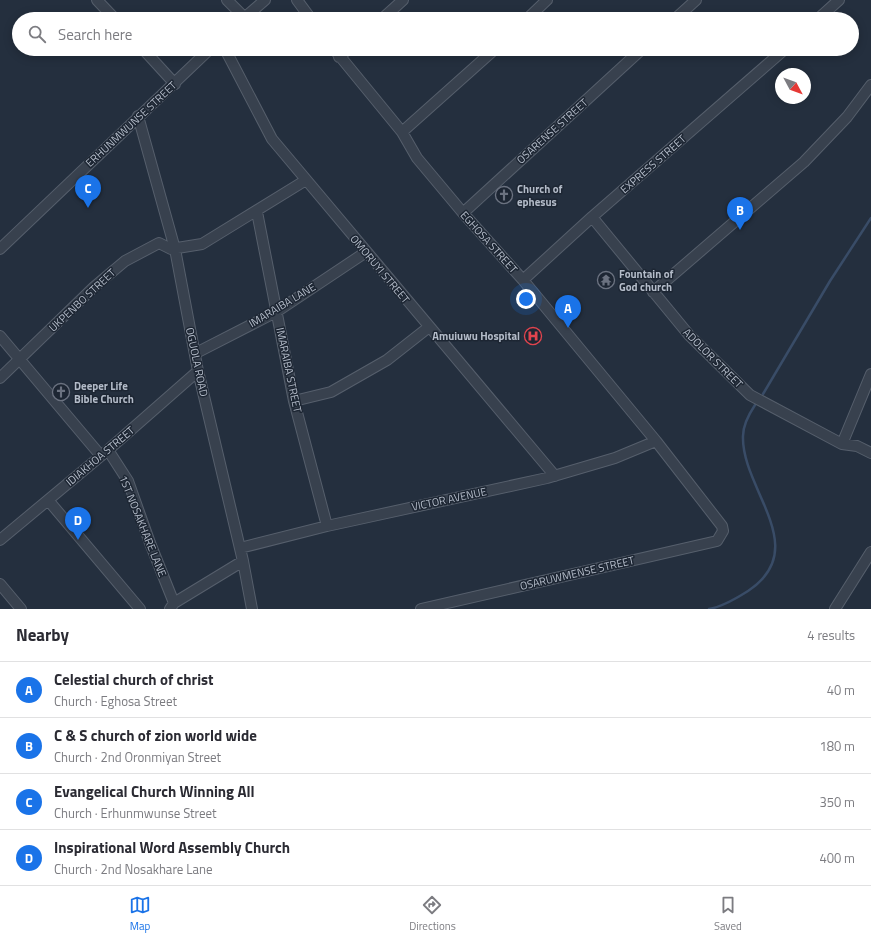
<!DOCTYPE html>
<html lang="en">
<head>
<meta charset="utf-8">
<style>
  :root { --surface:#fff; --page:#f2f2f3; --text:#2b2b33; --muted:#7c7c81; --line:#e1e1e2; --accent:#1a73e8 }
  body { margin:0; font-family:"Titillium Web",sans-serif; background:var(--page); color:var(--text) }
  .compass { position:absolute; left:775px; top:68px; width:36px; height:36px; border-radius:50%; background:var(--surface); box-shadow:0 2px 10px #0003; rotate:131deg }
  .you { position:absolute; left:526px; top:299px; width:14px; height:14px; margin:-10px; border:3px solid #fff; border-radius:50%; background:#1a73e8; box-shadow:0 0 0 6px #1a73e833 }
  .badge { display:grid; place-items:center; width:26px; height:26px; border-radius:50%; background:var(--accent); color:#fff; font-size:13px; font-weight:700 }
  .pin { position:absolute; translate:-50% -33px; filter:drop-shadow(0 1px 2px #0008) }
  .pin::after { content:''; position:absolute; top:21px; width:14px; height:12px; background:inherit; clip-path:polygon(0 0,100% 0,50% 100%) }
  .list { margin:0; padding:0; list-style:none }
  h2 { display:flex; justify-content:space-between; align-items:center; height:52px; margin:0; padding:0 16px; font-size:17px }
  h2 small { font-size:13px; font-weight:400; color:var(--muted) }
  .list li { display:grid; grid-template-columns:26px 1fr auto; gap:12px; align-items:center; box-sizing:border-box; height:56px; padding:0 16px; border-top:1px solid var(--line) }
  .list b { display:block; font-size:15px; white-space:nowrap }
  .list p { margin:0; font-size:13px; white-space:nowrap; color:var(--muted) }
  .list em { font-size:13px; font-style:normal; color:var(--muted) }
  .icon { flex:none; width:22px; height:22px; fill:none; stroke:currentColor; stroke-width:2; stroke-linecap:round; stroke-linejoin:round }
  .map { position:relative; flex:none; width:871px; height:609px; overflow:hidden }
  .search { position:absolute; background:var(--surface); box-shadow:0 2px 10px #0003; left:12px; right:12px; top:12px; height:44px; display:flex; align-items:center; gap:10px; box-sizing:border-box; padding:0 14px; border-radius:22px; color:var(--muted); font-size:15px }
  .sheet { height:276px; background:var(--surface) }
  nav { display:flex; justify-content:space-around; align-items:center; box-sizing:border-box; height:56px; border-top:1px solid var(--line); background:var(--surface); font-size:11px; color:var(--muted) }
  nav a { display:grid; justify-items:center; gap:2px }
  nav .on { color:var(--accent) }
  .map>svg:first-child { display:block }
</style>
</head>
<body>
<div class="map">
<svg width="871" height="609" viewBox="0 0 871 609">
  <rect width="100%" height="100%" fill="#242f3e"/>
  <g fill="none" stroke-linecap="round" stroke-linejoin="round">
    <!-- stream -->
    <path stroke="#394c67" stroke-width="2.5" d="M763 394 830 281 871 218
      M709 609C722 607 737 598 748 591 813 548 741 489 743 436 743 426 749 414 755 405"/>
    <!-- minor casing -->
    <g stroke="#565f6c" stroke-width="12">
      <path id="minor" d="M97 0 115 19
        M227 0 245 18
        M297 0 311 19
        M243 19 265 0
        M382 19 403 0
        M527 19 547 0
        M675 19 696 0
        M818 19 839 0
        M143 49 175 84
        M225 49 272 139 555 476
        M334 49 402 132 417 158 463 213 523 280 656 441 722 526 723 531 717 541 421 609
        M339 57 348 49
        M138 116 175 249 198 371 243 561 252 609
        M402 132 495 49
        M257 212 294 401 327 526
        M463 213 642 49
        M592 217 689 335 750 395 842 444 857 446 871 453
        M0 249 210 49
        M523 280 592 217 785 49
        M653 292 804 162 847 117 871 85
        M0 336 101 456
        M196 353 276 312 366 252
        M0 378 94 287 125 261 159 243 171 249 202 244 306 180
        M294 401 331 392 387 360 429 327
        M842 444 871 374
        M108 450 128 481 150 543 174 603
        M48 500 140 609
        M0 540 108 450 198 371
        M240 548 327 526 547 478 615 458 656 441
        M0 584 21 609
        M170 609 174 603 243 561
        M835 609 871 552"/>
    </g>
    <!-- minor -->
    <use href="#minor" stroke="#38414e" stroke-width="10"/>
  </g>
  <!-- icons -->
  <defs>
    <g id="church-ring" transform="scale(0.9)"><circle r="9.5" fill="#1d2633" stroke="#6b7280" stroke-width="1.5"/><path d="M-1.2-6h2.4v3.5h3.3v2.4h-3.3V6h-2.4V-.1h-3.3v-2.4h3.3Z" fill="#6b7280"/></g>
    <g id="temple-ring" transform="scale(0.9)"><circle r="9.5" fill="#1d2633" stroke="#6b7280" stroke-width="1.5"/><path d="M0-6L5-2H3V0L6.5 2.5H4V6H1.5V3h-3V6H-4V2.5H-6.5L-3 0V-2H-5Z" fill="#6b7280"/></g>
    <g id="hospital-ring" transform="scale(0.9)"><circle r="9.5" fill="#1d2633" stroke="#e0444e" stroke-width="1.5"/><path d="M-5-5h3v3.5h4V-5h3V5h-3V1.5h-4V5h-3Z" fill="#e0444e"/></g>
  </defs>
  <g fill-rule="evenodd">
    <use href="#church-ring" x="504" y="195"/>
    <use href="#temple-ring" x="606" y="280"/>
    <use href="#hospital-ring" x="533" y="336"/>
    <use href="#church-ring" x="61" y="392"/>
  </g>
  <g text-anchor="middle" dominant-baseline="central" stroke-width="3" stroke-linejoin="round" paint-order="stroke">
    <!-- street labels -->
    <g font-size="11" fill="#b4bcc9" stroke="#1d2633">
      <text transform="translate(131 124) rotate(-43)">ERHUNMWUNSE STREET</text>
      <text transform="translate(552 131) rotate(-42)">OSARENSE STREET</text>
      <text transform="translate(653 164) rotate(-41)">EXPRESS STREET</text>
      <text transform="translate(489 242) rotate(48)">EGHOSA STREET</text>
      <text transform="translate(380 269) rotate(50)">OMORUYI STREET</text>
      <text transform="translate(82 300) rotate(-43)">UKPENBO STREET</text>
      <text transform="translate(282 305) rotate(-31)">IMARAIBA LANE</text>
      <text transform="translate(713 358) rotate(45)">ADOLOR STREET</text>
      <text transform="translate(197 362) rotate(78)">OGUOLA ROAD</text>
      <text transform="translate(289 370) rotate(78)">IMARAIBA STREET</text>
      <text transform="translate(100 456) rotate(-40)">IDIAKHOA STREET</text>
      <text transform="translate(449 499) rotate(-12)">VICTOR AVENUE</text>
      <text transform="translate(143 526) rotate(68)">1ST NOSAKHARE LANE</text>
      <text transform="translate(577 573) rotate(-13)">OSARUWMENSE STREET</text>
    </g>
    <!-- poi labels -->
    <g font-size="11" font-weight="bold" fill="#b4bcc9" stroke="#1d2633" text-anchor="start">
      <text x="517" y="189">Church of<tspan x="517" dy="13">ephesus</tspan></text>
      <text x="619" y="274">Fountain of<tspan x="619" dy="13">God church</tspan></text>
      <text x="520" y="336" text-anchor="end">Amuiuwu Hospital</text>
      <text x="74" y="386">Deeper Life<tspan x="74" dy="13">Bible Church</tspan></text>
    </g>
  </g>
</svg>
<svg class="compass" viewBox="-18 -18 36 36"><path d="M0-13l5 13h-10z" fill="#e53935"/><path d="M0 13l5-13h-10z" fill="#7c7c81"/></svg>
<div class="you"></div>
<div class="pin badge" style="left:568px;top:328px">A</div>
<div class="pin badge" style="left:740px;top:230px">B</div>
<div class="pin badge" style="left:88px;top:208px">C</div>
<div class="pin badge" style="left:78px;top:540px">D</div>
<div class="search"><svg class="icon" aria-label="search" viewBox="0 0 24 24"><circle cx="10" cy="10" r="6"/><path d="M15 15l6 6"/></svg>Search here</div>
</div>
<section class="sheet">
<h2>Nearby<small>4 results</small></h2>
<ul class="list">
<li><span class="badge">A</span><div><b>Celestial church of christ</b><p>Church · Eghosa Street</p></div><em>40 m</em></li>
<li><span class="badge">B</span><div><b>C &amp; S church of zion world wide</b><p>Church · 2nd Oronmiyan Street</p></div><em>180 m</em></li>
<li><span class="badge">C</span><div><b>Evangelical Church Winning All</b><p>Church · Erhunmwunse Street</p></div><em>350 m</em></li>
<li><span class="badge">D</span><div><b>Inspirational Word Assembly Church</b><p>Church · 2nd Nosakhare Lane</p></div><em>400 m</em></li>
</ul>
</section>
<nav>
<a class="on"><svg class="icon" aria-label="map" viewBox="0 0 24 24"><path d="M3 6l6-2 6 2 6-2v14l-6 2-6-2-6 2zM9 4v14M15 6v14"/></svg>Map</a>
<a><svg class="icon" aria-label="directions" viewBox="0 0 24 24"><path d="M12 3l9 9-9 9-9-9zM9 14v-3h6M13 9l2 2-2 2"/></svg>Directions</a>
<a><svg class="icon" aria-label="saved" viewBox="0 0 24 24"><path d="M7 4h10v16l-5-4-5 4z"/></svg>Saved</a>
</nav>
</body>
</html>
